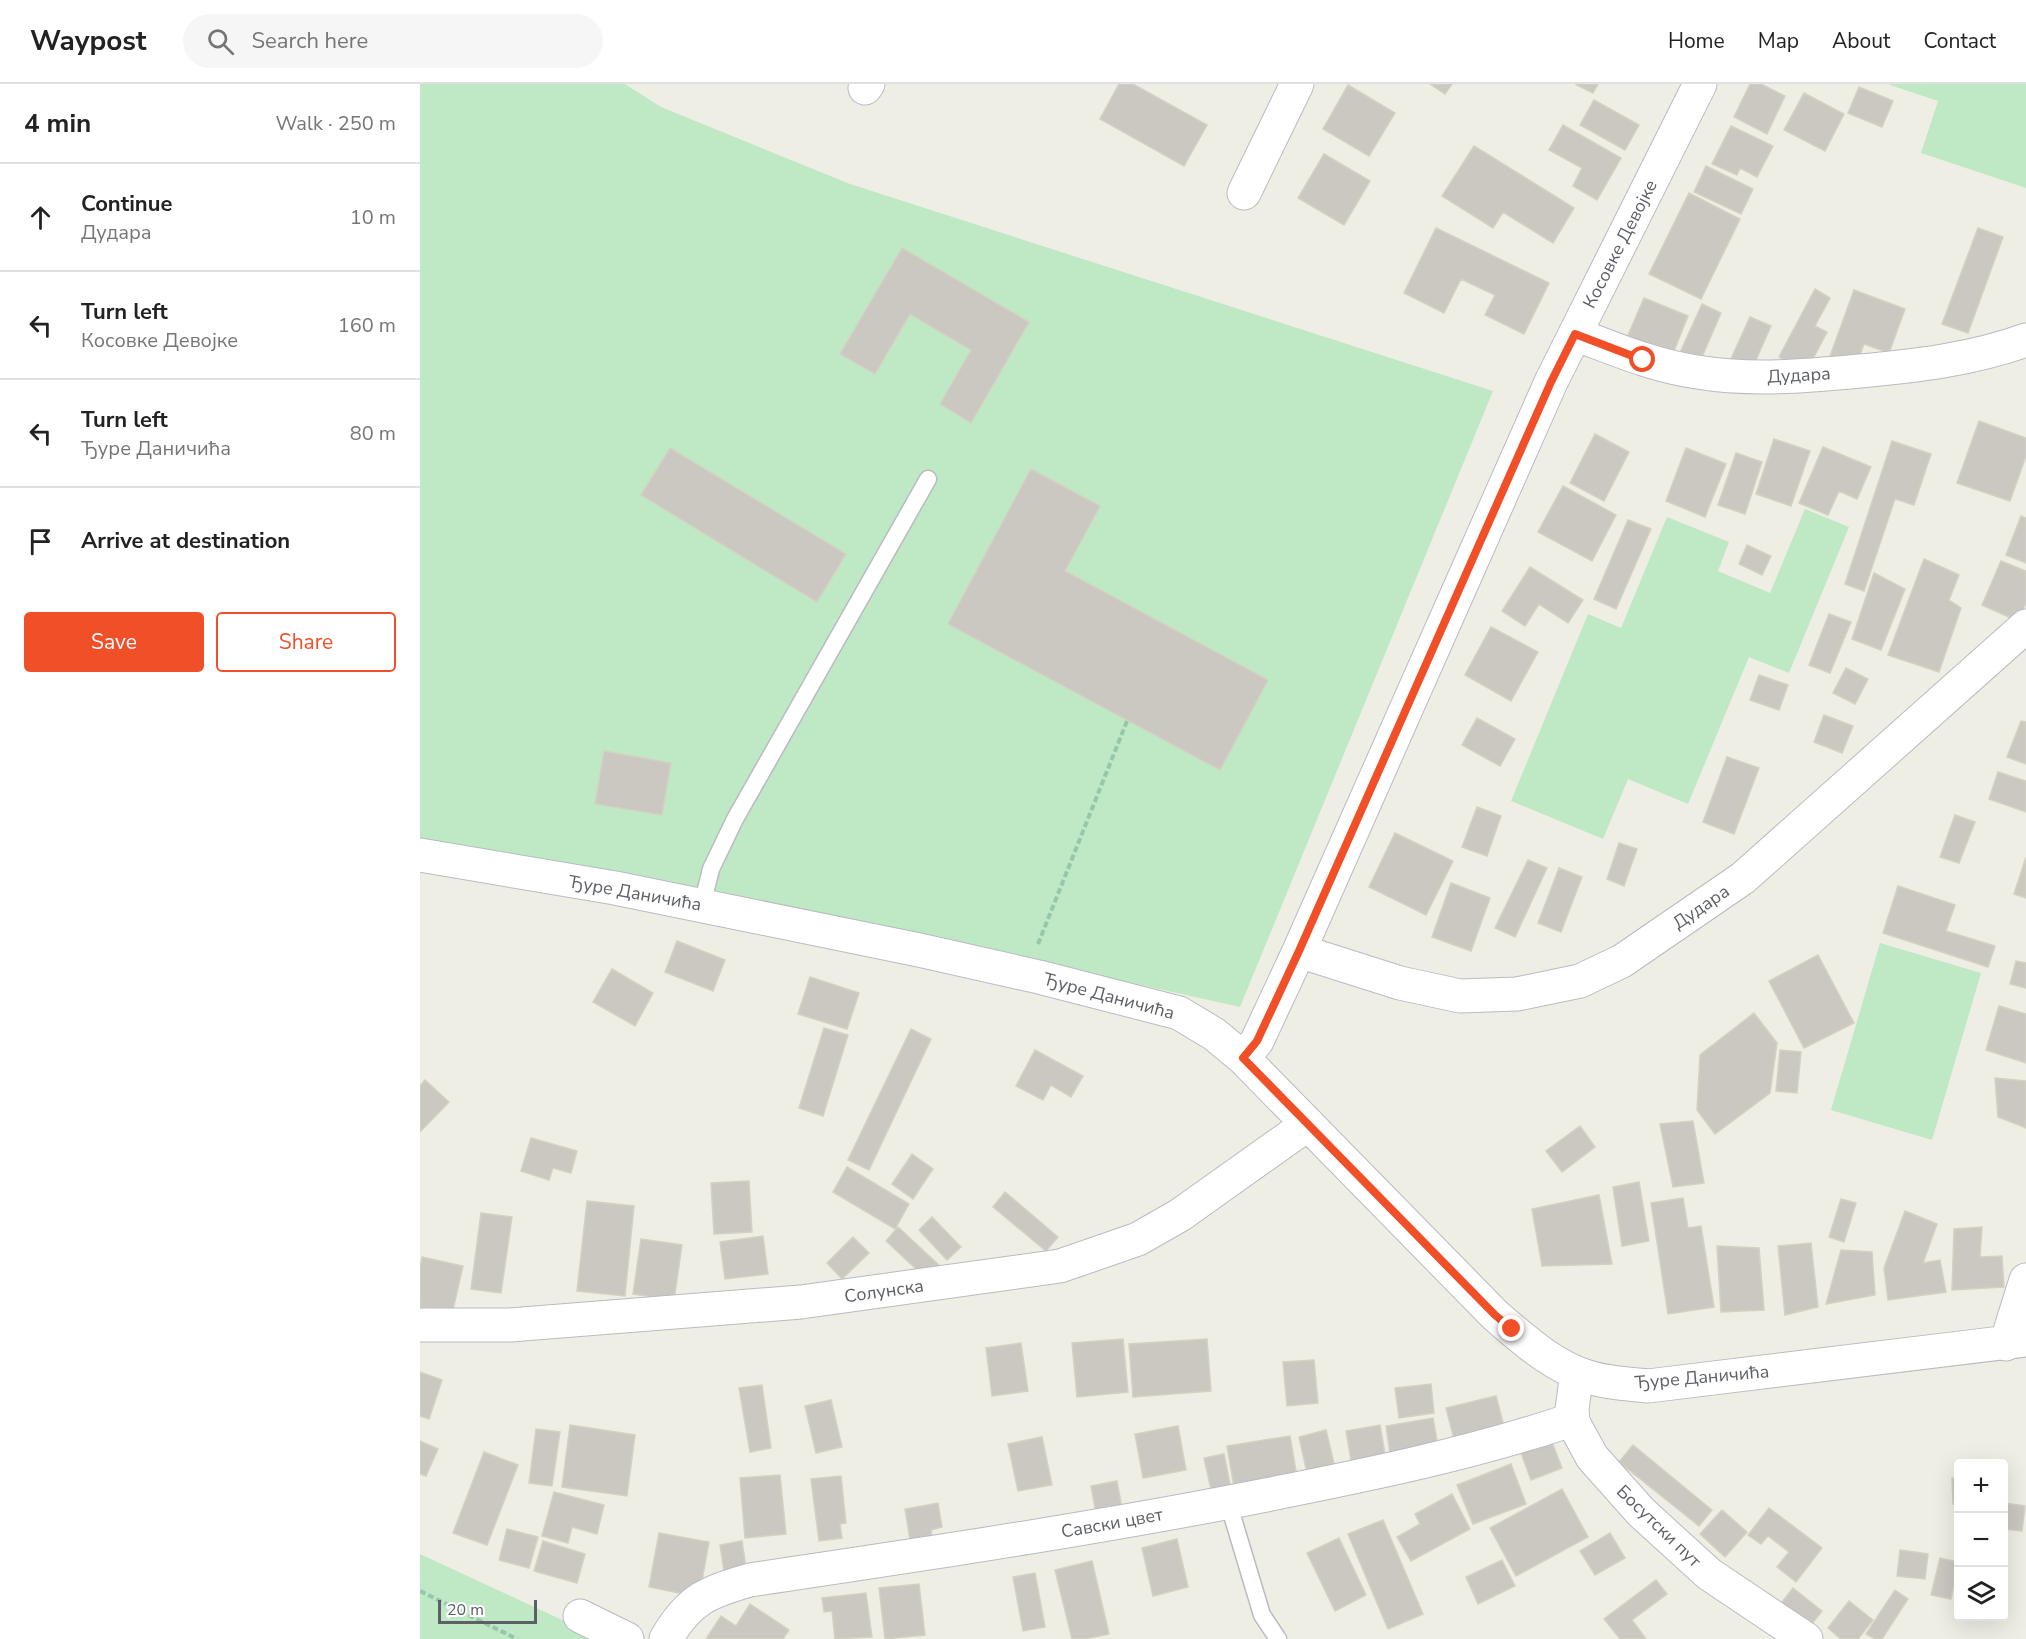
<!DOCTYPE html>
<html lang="en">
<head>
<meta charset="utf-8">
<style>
  :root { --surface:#fff; --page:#f6f6f6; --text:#222; --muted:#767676; --line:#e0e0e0; --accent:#f14f28 }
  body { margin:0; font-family:"Nunito Sans",sans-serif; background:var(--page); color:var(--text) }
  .controls { position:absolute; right:18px; bottom:18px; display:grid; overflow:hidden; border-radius:6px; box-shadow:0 6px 24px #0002 }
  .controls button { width:54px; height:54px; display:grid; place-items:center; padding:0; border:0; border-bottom:2px solid var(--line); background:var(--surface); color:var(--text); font:30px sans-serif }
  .scale { position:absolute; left:18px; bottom:15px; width:99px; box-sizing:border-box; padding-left:6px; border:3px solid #5c5f65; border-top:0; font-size:16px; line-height:21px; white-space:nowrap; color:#5c5f65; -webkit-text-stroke:4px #fff; paint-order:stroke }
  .stop { position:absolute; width:18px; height:18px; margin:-14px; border:4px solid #f14f28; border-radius:50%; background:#fff }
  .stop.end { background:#f14f28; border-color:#fff; box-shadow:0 2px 6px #0008 }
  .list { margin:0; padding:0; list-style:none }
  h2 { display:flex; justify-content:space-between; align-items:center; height:78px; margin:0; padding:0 24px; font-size:26px }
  h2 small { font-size:20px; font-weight:400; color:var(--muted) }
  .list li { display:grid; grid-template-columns:39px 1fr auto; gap:18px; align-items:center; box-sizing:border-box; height:108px; padding:0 24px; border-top:2px solid var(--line) }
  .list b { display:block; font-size:22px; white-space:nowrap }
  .list p { margin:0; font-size:20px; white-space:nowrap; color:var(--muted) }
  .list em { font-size:20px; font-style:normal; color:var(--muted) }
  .actions { display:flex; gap:12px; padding:18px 24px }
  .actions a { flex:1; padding:14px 0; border:2px solid var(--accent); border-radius:6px; text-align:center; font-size:21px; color:var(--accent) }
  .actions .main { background:var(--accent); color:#fff }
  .icon { flex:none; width:33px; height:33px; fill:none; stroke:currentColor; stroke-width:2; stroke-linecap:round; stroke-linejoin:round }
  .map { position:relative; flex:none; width:1606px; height:1555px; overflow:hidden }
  header { display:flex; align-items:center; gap:36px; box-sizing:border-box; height:84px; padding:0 30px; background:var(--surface); border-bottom:2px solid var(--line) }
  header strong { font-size:28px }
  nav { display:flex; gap:33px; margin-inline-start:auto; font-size:21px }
  .search { width:420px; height:54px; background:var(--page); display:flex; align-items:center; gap:15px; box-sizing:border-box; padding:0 21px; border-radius:33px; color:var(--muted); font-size:22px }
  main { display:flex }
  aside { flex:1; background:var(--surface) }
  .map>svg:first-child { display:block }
</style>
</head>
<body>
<header>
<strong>Waypost</strong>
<div class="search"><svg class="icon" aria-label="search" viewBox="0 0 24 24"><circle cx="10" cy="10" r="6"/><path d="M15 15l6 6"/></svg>Search here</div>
<nav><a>Home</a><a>Map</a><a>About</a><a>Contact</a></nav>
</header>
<main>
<aside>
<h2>4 min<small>Walk · 250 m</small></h2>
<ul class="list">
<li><svg class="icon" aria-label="ahead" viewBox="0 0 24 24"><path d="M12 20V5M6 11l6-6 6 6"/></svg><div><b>Continue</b><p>Дудара</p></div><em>10 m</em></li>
<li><svg class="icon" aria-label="left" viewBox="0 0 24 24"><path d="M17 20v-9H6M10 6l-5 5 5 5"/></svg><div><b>Turn left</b><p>Косовке Девојке</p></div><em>160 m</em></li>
<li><svg class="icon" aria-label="left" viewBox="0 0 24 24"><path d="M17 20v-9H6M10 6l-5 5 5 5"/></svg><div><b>Turn left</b><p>Ђуре Даничића</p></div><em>80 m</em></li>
<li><svg class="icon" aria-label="arrive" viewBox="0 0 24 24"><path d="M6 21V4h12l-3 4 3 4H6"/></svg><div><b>Arrive at destination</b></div></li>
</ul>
<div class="actions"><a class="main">Save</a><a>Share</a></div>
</aside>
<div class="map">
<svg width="1606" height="1555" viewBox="0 0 1606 1555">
  <rect width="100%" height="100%" fill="#efeee4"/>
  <!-- green -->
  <path fill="#bfe8c4" d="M0 0H205L241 23 430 100 1073 307 820 923 319 812 0 755Z
    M1467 0H1606V104L1501 69 1518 17Z
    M1385 425 1429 443 1369 589 1329 573 1268 720 1208 695 1183 755 1091 717 1168 530 1201 544 1247 433 1309 458 1298 487 1350 509Z
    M1460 859 1561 889 1512 1056 1411 1026Z
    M0 1470 183 1555H0Z"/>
  <!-- building -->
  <path fill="#cac8c1" stroke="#d4d1c2" stroke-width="1.5" d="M699 0H713L787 41 764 82 680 35Z
    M1010 0H1032L1025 10Z
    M1155 0H1178L1173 9Z
    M1330 0H1341L1365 12 1347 50 1314 33Z
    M928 1 975 29 949 72 903 45Z
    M1439 3 1473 17 1462 43 1428 29Z
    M1384 9 1424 30 1405 67 1364 46Z
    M1174 16 1219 41 1205 66 1160 41Z
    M1143 41 1201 74 1177 116 1153 102 1162 84 1129 66Z
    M1311 42 1353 62 1337 93 1320 84 1317 91 1292 80Z
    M1054 62 1154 124 1133 159 1083 128 1073 144 1022 112Z
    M904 70 950 97 924 141 878 114Z
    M1286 82 1333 105 1321 130 1274 108Z
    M1269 109 1320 135 1281 215 1229 190Z
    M1016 144 1129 199 1104 250 1065 231 1075 211 1041 195 1024 229 984 209Z
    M1558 144 1583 153 1548 249 1522 240Z
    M482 164 609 238 551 339 520 320 551 266 490 230 455 290 420 270Z
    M1395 205 1410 214 1395 242 1407 248 1386 288 1359 273Z
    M1434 206 1485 225 1469 269 1444 260 1435 284 1409 275Z
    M1224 214 1268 232 1250 277 1205 258Z
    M1282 220 1301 229 1278 282 1258 273Z
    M1330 233 1351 242 1332 285 1311 275Z
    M1559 337 1606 354V372L1590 417 1537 399Z
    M1175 350 1209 368 1184 417 1150 399Z
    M1354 355 1390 367 1371 422 1336 410Z
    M1472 357 1511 370 1494 421 1475 415 1444 507 1425 500Z
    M1403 363 1451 383 1437 415 1419 407 1408 431 1379 419Z
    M250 364 426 470 397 518 221 411Z
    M1266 364 1306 380 1285 433 1246 417Z
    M1316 369 1342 378 1325 430 1298 421Z
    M611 385 680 422 645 487 848 596 800 686 528 540Z
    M1143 402 1196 431 1172 477 1118 448Z
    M1601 432 1606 434V479L1586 471Z
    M1208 436 1231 445 1196 525 1174 515Z
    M1327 461 1351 472 1342 491 1319 480Z
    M1504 475 1539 491 1529 516 1541 524 1519 588 1468 571Z
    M1581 477 1606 487V519L1598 537 1562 521Z
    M1110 483 1163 516 1148 539 1119 520 1105 542 1082 527Z
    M1454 489 1485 505 1461 566 1432 555Z
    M1409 530 1431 538 1410 589 1389 581Z
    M1071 543 1118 568 1091 617 1045 591Z
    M1426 584 1448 595 1435 620 1413 609Z
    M1339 591 1368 601 1359 626 1330 616Z
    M1404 631 1433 642 1422 669 1394 658Z
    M1057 634 1095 655 1080 682 1042 661Z
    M1601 637 1606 638V680L1587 673Z
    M184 667 251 679 242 731 175 720Z
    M1307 673 1339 684 1314 750 1283 738Z
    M1578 688 1606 697V728L1569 715Z
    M1057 723 1081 732 1067 772 1042 763Z
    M1535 731 1555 738 1539 779 1520 773Z
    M975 749 1033 777 1006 831 949 803Z
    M1199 759 1217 765 1204 802 1187 795Z
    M1606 773V814L1594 810Z
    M1108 776 1127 784 1095 853 1075 844Z
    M1139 784 1162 793 1141 848 1118 839Z
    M1031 799 1070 814 1051 867 1012 853Z
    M1478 802 1535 821 1526 847 1575 862 1568 883 1463 849Z
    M257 857 305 876 293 907 245 888Z
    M1398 871 1434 939 1384 964 1349 897Z
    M1596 877 1606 879V904L1590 900Z
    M192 885 233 909 215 942 173 918Z
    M390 893 439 909 427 945 378 930Z
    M1579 922 1606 930V979L1566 966Z
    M1334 929 1357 959 1350 1009 1295 1050 1277 1026 1280 971Z
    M404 944 428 951 403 1032 379 1024Z
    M491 945 511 955 449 1086 428 1076Z
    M615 966 663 992 651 1013 631 1001 623 1016 596 1002Z
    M1360 966 1381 968 1377 1009 1356 1007Z
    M1575 994 1606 997V1044L1578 1033Z
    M5 996 29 1018 0 1048V1002Z
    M1273 1037 1284 1099 1253 1103 1240 1040Z
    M1160 1042 1175 1063 1142 1088 1126 1067Z
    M111 1054 157 1067 151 1089 133 1084 129 1096 101 1087Z
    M492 1070 513 1085 493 1115 472 1100Z
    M427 1083 489 1120 475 1145 413 1108Z
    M329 1097 332 1148 294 1150 291 1099Z
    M1219 1098 1229 1157 1202 1162 1193 1103Z
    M585 1108 638 1153 626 1167 573 1123Z
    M1179 1111 1192 1180 1122 1182 1112 1125Z
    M1263 1114 1268 1144 1281 1142 1294 1223 1248 1230 1231 1119Z
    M1421 1115 1436 1119 1424 1158 1409 1153Z
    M167 1117 214 1122 205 1212 157 1207Z
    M1485 1127 1517 1140 1503 1179 1520 1176 1526 1208 1468 1216 1464 1184Z
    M61 1129 92 1133 81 1209 51 1205Z
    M512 1133 541 1163 527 1176 499 1146Z
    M478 1143 521 1183 508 1196 466 1157Z
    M1562 1143 1560 1173 1582 1172 1584 1203 1532 1206 1534 1145Z
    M343 1152 348 1190 305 1195 300 1158Z
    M433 1153 449 1169 422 1195 407 1179Z
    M221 1155 262 1161 254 1216 213 1210Z
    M1391 1159 1398 1223 1365 1231 1358 1162Z
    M1297 1162 1339 1164 1344 1226 1301 1228Z
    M1421 1166 1452 1168 1455 1211 1406 1220Z
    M2 1173 43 1182 32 1230 0 1223V1184Z
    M703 1255 708 1308 657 1313 652 1259Z
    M787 1255 791 1307 713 1313 709 1260Z
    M601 1259 608 1307 572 1312 566 1264Z
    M894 1276 898 1319 867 1322 863 1278Z
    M0 1288 22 1296 9 1335 0 1332Z
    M1011 1300 1014 1329 979 1334 975 1304Z
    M342 1301 351 1364 330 1368 319 1304Z
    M1076 1312 1086 1350 1036 1363 1026 1324Z
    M411 1316 422 1363 396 1369 385 1322Z
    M1013 1334 1019 1368 971 1376 966 1342Z
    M150 1341 215 1351 207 1412 142 1403Z
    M960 1341 966 1376 932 1382 926 1347Z
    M758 1342 766 1386 723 1394 715 1350Z
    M116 1345 140 1348 132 1402 109 1399Z
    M906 1346 917 1392 889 1398 879 1353Z
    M870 1352 878 1399 815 1409 807 1362Z
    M622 1353 632 1401 598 1407 588 1360Z
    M0 1357 18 1365 6 1392 0 1390Z
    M1132 1358 1142 1384 1111 1396 1101 1369Z
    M1213 1361 1292 1426 1279 1442 1199 1378Z
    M64 1368 98 1381 67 1461 33 1449Z
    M804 1370 811 1405 792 1410 784 1374Z
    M1091 1380 1106 1420 1053 1440 1037 1401Z
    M360 1391 366 1450 325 1454 320 1394Z
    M421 1392 426 1439 420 1440 422 1454 399 1457 391 1395Z
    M1532 1394H1538V1420H1533Z
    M697 1397 703 1430 677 1435 671 1402Z
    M1142 1405 1168 1453 1096 1492 1070 1444Z
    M134 1408 184 1421 177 1450 152 1443 148 1459 122 1452Z
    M1032 1410 1050 1445 991 1477 977 1453 1000 1440 995 1430Z
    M518 1419 522 1443 511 1446 514 1465 492 1468 485 1425Z
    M1584 1419 1605 1422 1602 1447 1584 1445Z
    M1349 1424 1402 1464 1376 1498 1357 1483 1369 1468 1348 1452 1341 1460 1328 1451Z
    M1302 1426 1327 1448 1305 1473 1280 1450Z
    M963 1436 1003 1530 968 1545 928 1450Z
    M87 1445 118 1453 109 1484 79 1476Z
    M239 1449 289 1458 279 1513 229 1503Z
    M1190 1449 1205 1474 1175 1491 1160 1467Z
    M919 1454 946 1511 915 1527 887 1469Z
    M757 1455 768 1503 733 1512 722 1464Z
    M123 1457 165 1470 157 1499 114 1487Z
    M322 1457 327 1490 305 1494 300 1461Z
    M1480 1466 1508 1470 1505 1495 1477 1492Z
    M1520 1474 1538 1478 1531 1515 1511 1511Z
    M1082 1476 1095 1502 1058 1520 1046 1493Z
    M672 1477 689 1550 665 1555H652L635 1486Z
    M615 1489 625 1543 603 1547 593 1493Z
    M1236 1496 1247 1510 1212 1536 1226 1555H1200L1184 1535Z
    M499 1500 505 1551 465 1555 459 1504Z
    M1373 1504 1402 1527 1387 1546 1358 1523Z
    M1475 1506 1488 1515 1462 1555H1455L1446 1550Z
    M446 1509 452 1553 415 1555 412 1527 404 1528 402 1514Z
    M1429 1517 1453 1536 1438 1555H1421L1408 1544Z
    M330 1520 369 1546 363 1555H286L301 1532 316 1542Z"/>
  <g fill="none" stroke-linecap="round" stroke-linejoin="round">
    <!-- service casing -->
    <g stroke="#b9bbc1" stroke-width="19">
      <path id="service" d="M282 821 291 785 315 735 508 395
        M808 1418 842 1531 858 1555"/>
    </g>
    <!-- minor casing -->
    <g stroke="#b9bbc1" stroke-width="35">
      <path id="minor" d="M445 4 448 0
        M824 109 877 0
        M1155 250C1195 265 1234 282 1277 288 1331 297 1386 292 1440 287 1496 282 1554 275 1606 256
        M0 771 195 804 499 866 619 893 759 929 794 950 823 974 1075 1231C1103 1255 1132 1282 1168 1293 1187 1299 1208 1300 1228 1302L1606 1256
        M879 867 980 899 1040 912 1097 910 1160 897 1202 877 1323 794 1606 542
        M823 974 837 957 879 867 1131 298 1280 0
        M0 1241H90L381 1218 640 1182 718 1155 760 1131 888 1040
        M1586 1260 1606 1196
        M1157 1289 1152 1325 1153 1338 1172 1373 1221 1428 1289 1490 1386 1555
        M160 1532 207 1555
        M246 1555C269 1515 288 1508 330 1496 503 1470 675 1445 846 1411 946 1391 1045 1371 1142 1339L1153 1338"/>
    </g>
    <!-- path -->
    <path stroke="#97c7aa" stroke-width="4" stroke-dasharray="6 3" stroke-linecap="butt" d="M618 860 707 637
      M0 1507 97 1555"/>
    <!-- service -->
    <use href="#service" stroke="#fff" stroke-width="16"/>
    <!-- minor -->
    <use href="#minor" stroke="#fff" stroke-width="33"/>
  </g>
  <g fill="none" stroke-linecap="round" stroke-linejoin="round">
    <!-- route -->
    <path stroke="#f14f28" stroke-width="8" d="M1092 1245 1075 1231 823 974 837 957 879 867 1131 298 1155 250 1223 276"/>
  </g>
  <g text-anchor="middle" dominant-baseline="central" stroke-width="4.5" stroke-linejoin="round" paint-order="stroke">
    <!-- street labels -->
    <g font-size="18" fill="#5c5f65" stroke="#fff">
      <text transform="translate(1200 160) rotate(-63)">Косовке Девојке</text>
      <text transform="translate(1379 291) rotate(-3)">Дудара</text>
      <text transform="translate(215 809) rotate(10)">Ђуре Даничића</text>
      <text transform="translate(1281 823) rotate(-34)">Дудара</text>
      <text transform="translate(689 912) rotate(15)">Ђуре Даничића</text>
      <text transform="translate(464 1207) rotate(-8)">Солунска</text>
      <text transform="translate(1282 1293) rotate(-5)">Ђуре Даничића</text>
      <text transform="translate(692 1439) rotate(-10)">Савски цвет</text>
      <text transform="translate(1239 1442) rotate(44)">Босутски пут</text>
    </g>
  </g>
</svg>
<div class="controls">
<button>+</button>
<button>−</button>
<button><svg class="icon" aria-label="layers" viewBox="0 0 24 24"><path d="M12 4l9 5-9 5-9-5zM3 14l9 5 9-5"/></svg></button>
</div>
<div class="scale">20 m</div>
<div class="stop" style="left:1223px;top:276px"></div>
<div class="stop end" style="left:1092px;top:1245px"></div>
</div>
</main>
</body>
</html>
